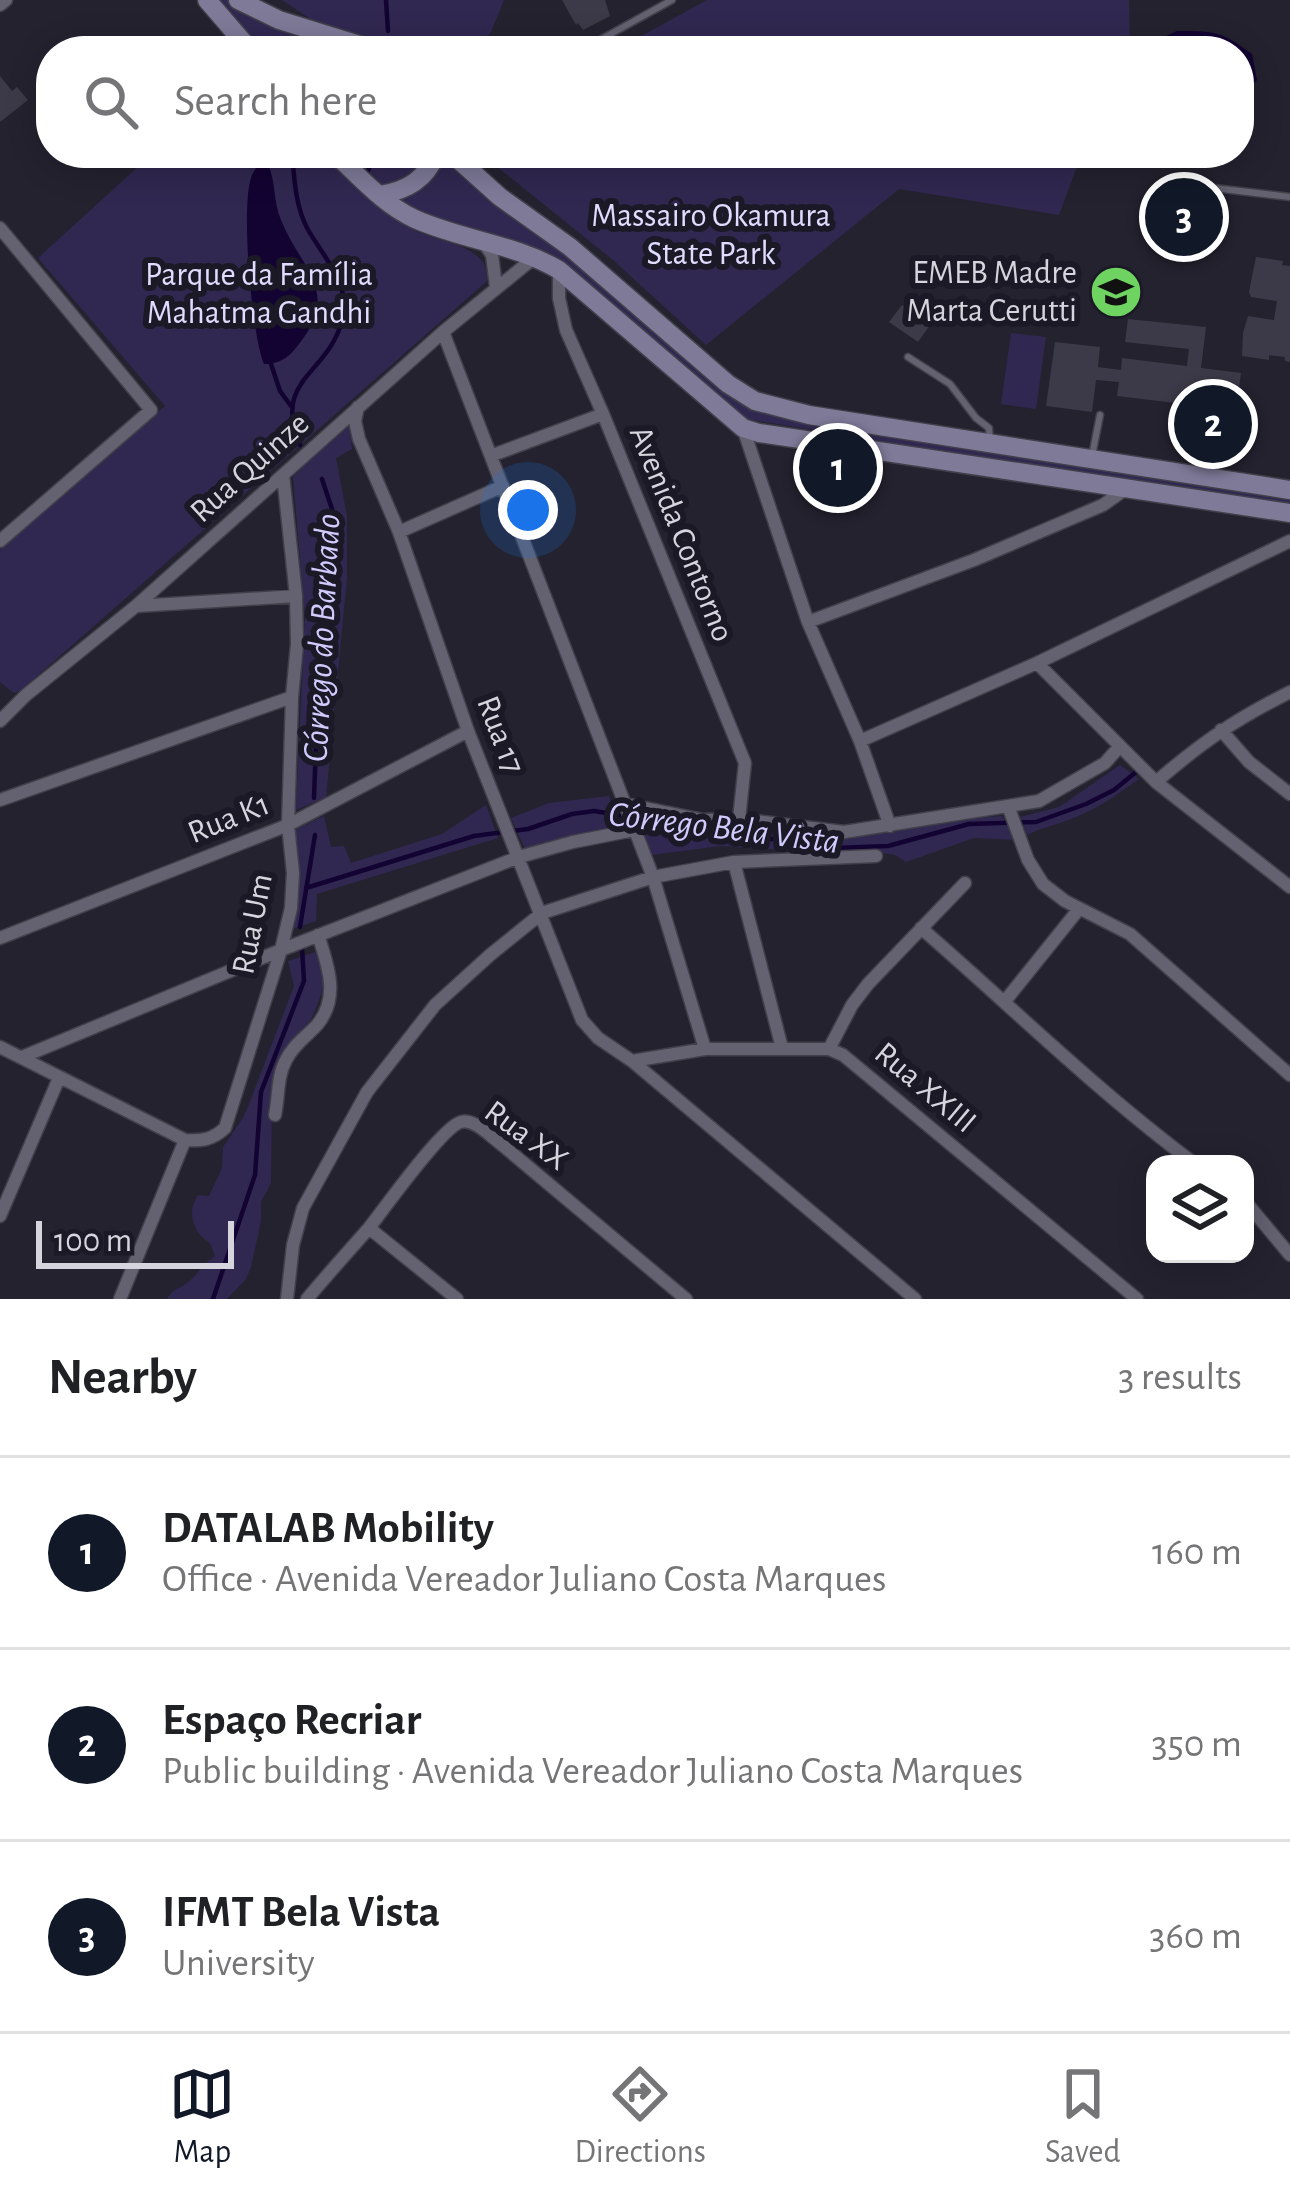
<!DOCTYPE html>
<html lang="en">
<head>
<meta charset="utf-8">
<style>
  :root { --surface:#fff; --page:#f2f2f2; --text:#202124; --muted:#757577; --line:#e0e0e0; --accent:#111827 }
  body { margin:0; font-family:"Alegreya Sans",sans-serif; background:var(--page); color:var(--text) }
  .controls { position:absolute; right:36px; bottom:36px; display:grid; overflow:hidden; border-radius:24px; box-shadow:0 6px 30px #0003 }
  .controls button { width:108px; height:108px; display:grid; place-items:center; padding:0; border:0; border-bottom:3px solid var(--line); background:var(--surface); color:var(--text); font:60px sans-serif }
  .scale { position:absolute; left:36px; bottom:30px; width:198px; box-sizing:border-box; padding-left:12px; border:6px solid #d6d5dd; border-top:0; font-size:33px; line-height:42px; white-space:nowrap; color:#d6d5dd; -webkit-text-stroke:9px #1b1925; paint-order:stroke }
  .you { position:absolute; left:528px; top:510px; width:42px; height:42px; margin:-30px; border:9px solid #fff; border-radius:50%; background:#1a73e8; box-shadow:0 0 0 18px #1a73e833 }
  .badge { display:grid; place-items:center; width:78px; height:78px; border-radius:50%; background:var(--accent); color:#fff; font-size:39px; font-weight:700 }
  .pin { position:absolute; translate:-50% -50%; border:6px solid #fff; box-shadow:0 3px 12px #0006 }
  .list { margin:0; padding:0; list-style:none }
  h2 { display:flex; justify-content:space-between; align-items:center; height:156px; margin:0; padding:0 48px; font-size:51px }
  h2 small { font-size:39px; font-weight:400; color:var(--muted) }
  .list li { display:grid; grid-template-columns:78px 1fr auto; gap:36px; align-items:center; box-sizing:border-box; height:192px; padding:0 48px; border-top:3px solid var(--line) }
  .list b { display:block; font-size:45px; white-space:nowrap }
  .list p { margin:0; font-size:39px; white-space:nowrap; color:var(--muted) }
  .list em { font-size:39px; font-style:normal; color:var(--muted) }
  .icon { flex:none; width:66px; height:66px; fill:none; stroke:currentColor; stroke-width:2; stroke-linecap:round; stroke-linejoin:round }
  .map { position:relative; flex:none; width:1290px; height:1299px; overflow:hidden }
  .search { position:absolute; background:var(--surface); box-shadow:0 6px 30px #0003; left:36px; right:36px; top:36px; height:132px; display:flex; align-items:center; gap:30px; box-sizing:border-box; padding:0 42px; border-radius:48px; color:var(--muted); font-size:45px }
  .sheet { height:732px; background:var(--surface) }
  nav { display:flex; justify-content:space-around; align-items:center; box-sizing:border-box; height:168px; border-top:3px solid var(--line); background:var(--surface); font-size:33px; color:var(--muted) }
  nav a { display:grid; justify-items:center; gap:6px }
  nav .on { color:var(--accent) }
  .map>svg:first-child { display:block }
</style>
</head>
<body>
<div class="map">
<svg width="1290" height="1299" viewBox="0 0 1290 1299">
  <rect width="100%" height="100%" fill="#24222f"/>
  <!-- green -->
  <path fill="#312851" d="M220 0H229L240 8 321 41 311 51H259Z
    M282 0H504L491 32 477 51H391L376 40 321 26Z
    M707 0H1129L1130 51H614Z
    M153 153H321C350 180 380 213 416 231 436 240 460 242 477 256 486 263 487 270 487 281L20 691 14 693 0 682V550L165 406 38 258Z
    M342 153H428C415 174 404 179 381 187Z
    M480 153H1082L1059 215 899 189 706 345 613 260Z
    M442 154 592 272 739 399 1290 495V507L746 419 683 370 562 261 544 251 412 212 392 198Z
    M1011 333 1046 337 1036 409 1001 404Z
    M348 421 352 449 336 458 347 516V578L326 797 296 810 305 615 293 477Z
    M1120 765 1139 779C1119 793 1099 808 1076 817 1060 824 1043 827 1027 835L1020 817 1059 807Z
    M609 796 620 824 525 849 511 818 549 803Z
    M486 805 498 838 317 894 316 921 292 929 300 874 295 830 324 816 331 847 344 846 351 863 442 834Z
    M633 811 713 827H747L838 840 962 819 1002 816 1017 840 974 838 906 862 895 855 871 851 823 852 720 846 652 855Z
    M315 952 325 976 321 995 311 1020 291 1041 272 1081 271 1183 261 1202V1221L251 1267 246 1279 227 1299H167C174 1287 179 1290 188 1282 198 1274 204 1263 215 1256L210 1243C193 1233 186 1212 198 1195L209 1196 222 1168 223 1147 244 1116 251 1099 294 986 288 961Z"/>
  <!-- water -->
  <path fill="#130332" d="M1177 31C1215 31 1221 31 1252 54L1257 80 1244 93 1239 94V51H1159L1166 36Z
    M268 164C276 182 273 201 281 220 299 266 340 290 302 340 291 355 283 364 264 364 252 338 239 197 253 173 258 164 260 166 268 164Z"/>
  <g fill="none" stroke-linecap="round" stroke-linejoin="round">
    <!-- stream -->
    <path stroke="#130332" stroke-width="4.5" d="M386 0 388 31
      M293 165C295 188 297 208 307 228 324 258 352 285 342 321 327 376 272 378 300 445
      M367 172 378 153
      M271 364 280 391 291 406
      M314 798 317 716 332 509 322 479
      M306 888 474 836 528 829 572 814 594 811 638 818 681 829 717 834 736 833 750 839H791L835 848 888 846 969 824 1036 822 1086 804 1114 790 1136 772
      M300 927 315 835
      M213 1299 255 1175 261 1092 304 981 302 947"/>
  </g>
  <!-- building -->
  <path fill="#3c3a48" d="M562 0H605L610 16 583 30 578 23 576 25Z
    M0 76 12 91 17 87 28 100 0 122Z
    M1256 257 1283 261 1282 265 1290 266V362L1285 361V357L1269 355V360L1242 356 1243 333 1248 316 1274 320 1277 301 1251 297 1249 292Z
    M902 305 930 325 918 342 889 322Z
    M950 307 973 310 971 325 947 322Z
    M1128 319 1206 327 1201 368 1241 373 1236 411 1194 406 1191 436 1182 435 1184 404 1117 396 1119 382 1096 380 1092 412 1046 406 1055 342 1100 347 1098 367 1121 370 1122 358 1187 366 1189 349 1125 342Z
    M1205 418 1222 420 1221 430 1204 428Z"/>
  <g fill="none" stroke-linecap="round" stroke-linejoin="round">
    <!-- service casing -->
    <g stroke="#41404a" stroke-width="9">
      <path id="service" d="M580 51 672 0
        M1206 187 1290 197
        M908 357 950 384 976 418 989 428 990 441
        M1092 456 1100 415"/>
    </g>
    <!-- minor casing -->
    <g stroke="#41404a" stroke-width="15">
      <path id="minor" d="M0 5 6 0
        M0 228 151 410 0 541
        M484 243 492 255 496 287
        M559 270V298L566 330 603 414 745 763 739 819
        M443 332 653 877 705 1049
        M358 407 355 421 359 439 399 532 468 731 582 1020 598 1038 632 1061 915 1299
        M743 428 808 622 860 741 890 826
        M493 455 603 414
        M399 532 503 486
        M137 606 296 596
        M808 622 974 560 1103 505 1127 488
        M1037 663 1156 782 1290 887
        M0 721 26 695 136 606 443 332 535 257
        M1221 730 1249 762 1290 794
        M860 741 1037 663 1290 541
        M1156 782C1202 742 1236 719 1290 692
        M0 800 292 697
        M626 804 703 820 739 819 844 832 1039 801 1105 763 1120 746
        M1008 806 1028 860 1043 884 1065 901 1130 934 1290 1075
        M734 862 782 1048
        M921 928C1012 1007 1098 1092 1195 1164
        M0 938 288 825 468 731
        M1005 1001 1079 909
        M0 1047 185 1140C202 1141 212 1140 225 1128L281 950 291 908 293 873 288 825 292 697 297 644 296 596 283 475
        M829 1049 852 1005 868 984 965 883
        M22 1057 281 950 519 857 573 842 634 830
        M632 1061 705 1049H829L843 1055 1137 1299
        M275 1115C279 1096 277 1076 286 1060 294 1044 306 1037 317 1025 340 998 328 965 318 935
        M1245 1201 1290 1255
        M0 1216 59 1078
        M369 1228 457 1299
        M120 1299 185 1140
        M287 1299 293 1245 303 1208 367 1092 435 1005 490 955 542 913 653 877 734 862 876 856
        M307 1299C327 1275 348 1252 369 1228 384 1209 443 1126 461 1122 474 1118 490 1136 501 1144L686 1299"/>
    </g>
    <!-- secondary casing -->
    <g stroke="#41404a" stroke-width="21">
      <path id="secondary" d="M207 0 251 51
        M238 0 279 20 379 51
        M334 153C359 176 384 205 415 219 462 240 515 244 559 270L743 428 759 433 1290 513
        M451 153 500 197 570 247 728 384 755 401 809 415 1290 490
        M380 195C408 190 425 180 437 153"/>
    </g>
    <!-- service -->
    <use href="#service" stroke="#646271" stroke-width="6"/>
    <!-- minor -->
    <use href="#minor" stroke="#646271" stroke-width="12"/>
    <!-- secondary -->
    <use href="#secondary" stroke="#7e7a98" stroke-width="18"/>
  </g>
  <!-- icons -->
  <defs>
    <g id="school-disc" transform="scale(2.7)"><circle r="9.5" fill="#6ed361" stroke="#1b1925"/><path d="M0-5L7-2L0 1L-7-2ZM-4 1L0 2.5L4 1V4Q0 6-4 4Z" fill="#111"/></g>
  </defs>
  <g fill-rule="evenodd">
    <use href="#school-disc" x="1116" y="292"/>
  </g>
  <g text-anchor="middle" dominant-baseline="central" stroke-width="12" stroke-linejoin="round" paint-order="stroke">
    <!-- park labels -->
    <g font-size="33" fill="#e1dcff" stroke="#1b1925">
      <text x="711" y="216">Massairo Okamura<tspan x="711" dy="38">State Park</tspan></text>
      <text x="259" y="275">Parque da Família<tspan x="259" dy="38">Mahatma Gandhi</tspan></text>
    </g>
    <!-- poi labels -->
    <g font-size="33" fill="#d6d5dd" stroke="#1b1925" text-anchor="end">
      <text x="1077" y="273">EMEB Madre<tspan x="1077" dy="38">Marta Cerutti</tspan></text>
    </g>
    <!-- street labels -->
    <g font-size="33" fill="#d6d5dd" stroke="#1b1925">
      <text transform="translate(250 468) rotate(-42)">Rua Quinze</text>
      <text transform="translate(681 534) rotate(68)">Avenida Contorno</text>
      <text transform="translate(500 735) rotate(69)">Rua 17</text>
      <text transform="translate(229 819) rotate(-22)">Rua K1</text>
      <text transform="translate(253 924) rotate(-79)">Rua Um</text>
      <text transform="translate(925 1088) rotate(40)">Rua XXIII</text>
      <text transform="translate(526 1136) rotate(36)">Rua XX</text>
    </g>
    <!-- water labels -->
    <g font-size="36" font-style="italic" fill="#d1cafd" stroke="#1b1925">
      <text transform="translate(322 638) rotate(-87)">Córrego do Barbado</text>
      <text transform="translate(724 828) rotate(7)">Córrego Bela Vista</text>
    </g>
  </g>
</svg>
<div class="controls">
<button><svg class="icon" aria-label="layers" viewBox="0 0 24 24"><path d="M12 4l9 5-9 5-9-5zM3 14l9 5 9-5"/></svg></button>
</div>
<div class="scale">100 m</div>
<div class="you"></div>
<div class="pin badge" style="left:838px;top:468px">1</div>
<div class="pin badge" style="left:1213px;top:424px">2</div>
<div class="pin badge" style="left:1184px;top:217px">3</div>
<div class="search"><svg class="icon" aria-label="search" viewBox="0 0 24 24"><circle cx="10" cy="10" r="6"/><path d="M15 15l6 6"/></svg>Search here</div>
</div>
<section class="sheet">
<h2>Nearby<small>3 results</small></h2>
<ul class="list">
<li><span class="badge">1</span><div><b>DATALAB Mobility</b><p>Office · Avenida Vereador Juliano Costa Marques</p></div><em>160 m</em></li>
<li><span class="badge">2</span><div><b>Espaço Recriar</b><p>Public building · Avenida Vereador Juliano Costa Marques</p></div><em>350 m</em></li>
<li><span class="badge">3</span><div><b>IFMT Bela Vista</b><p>University</p></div><em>360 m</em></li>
</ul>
</section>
<nav>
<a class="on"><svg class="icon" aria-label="map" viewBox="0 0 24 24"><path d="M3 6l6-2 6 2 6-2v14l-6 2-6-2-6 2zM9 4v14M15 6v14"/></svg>Map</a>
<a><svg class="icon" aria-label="directions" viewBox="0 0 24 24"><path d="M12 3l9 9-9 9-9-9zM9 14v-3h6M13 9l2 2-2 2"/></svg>Directions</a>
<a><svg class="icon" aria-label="saved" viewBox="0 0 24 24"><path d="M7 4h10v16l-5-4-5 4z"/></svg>Saved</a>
</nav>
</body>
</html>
